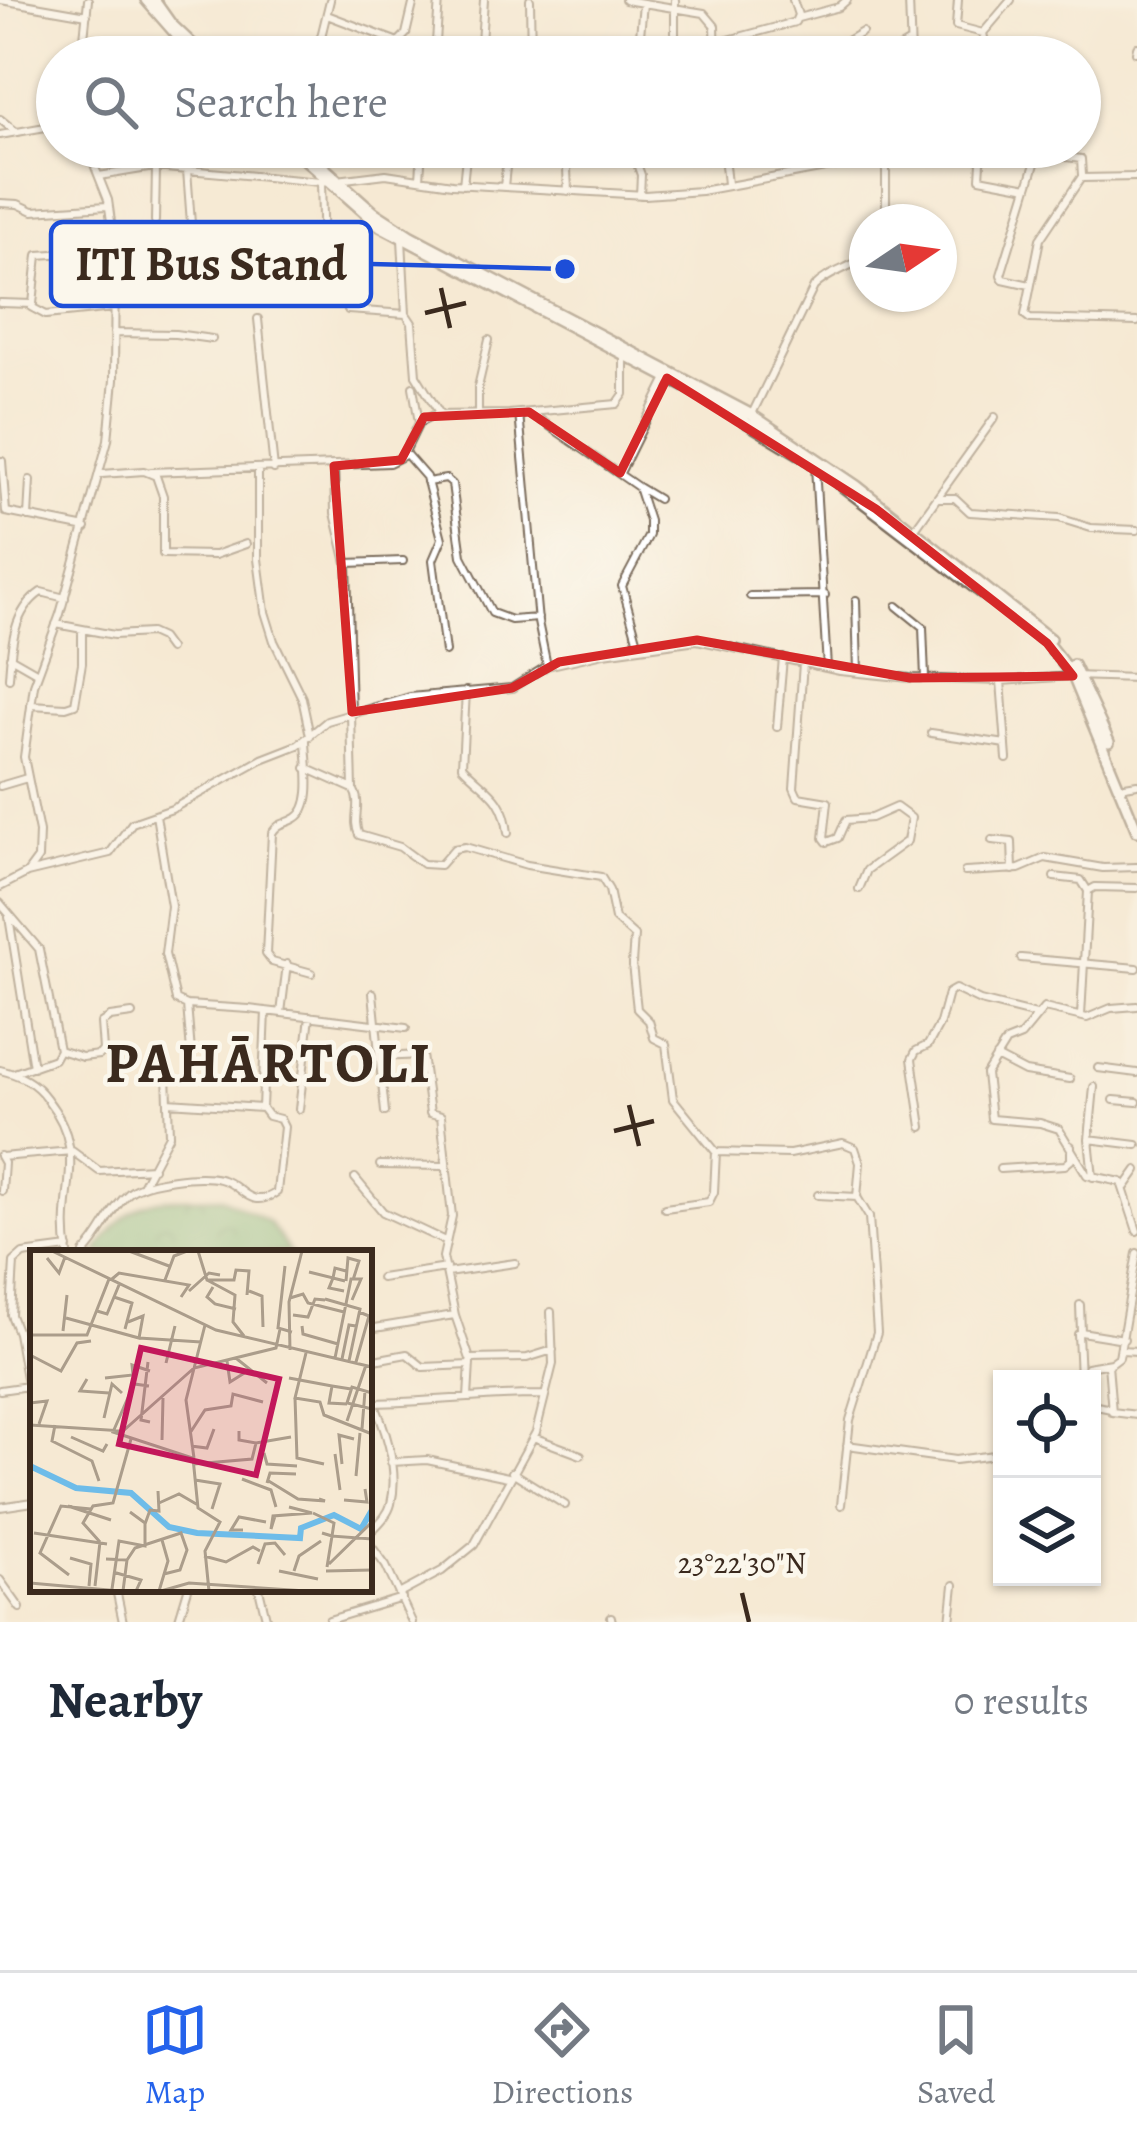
<!DOCTYPE html>
<html lang="en">
<head>
<meta charset="utf-8">
<style>
  :root { --surface:#fff; --page:#f2f2f3; --text:#1f2937; --muted:#747a83; --line:#e0e1e3; --accent:#2563eb }
  body { margin:0; font-family:Alegreya,serif; background:var(--page); color:var(--text) }
  .controls { position:absolute; right:36px; bottom:36px; display:grid; overflow:hidden; border-radius:0px; box-shadow:0 3px 9px #0004 }
  .controls button { width:108px; height:108px; display:grid; place-items:center; padding:0; border:0; border-bottom:3px solid var(--line); background:var(--surface); color:var(--text); font:60px sans-serif }
  .compass { position:absolute; left:849px; top:204px; width:108px; height:108px; border-radius:50%; background:var(--surface); box-shadow:0 3px 9px #0004; rotate:77deg }
  .list { margin:0; padding:0; list-style:none }
  h2 { display:flex; justify-content:space-between; align-items:center; height:156px; margin:0; padding:0 48px; font-size:51px }
  h2 small { font-size:39px; font-weight:400; color:var(--muted) }
  .icon { flex:none; width:66px; height:66px; fill:none; stroke:currentColor; stroke-width:2; stroke-linecap:round; stroke-linejoin:round }
  .map { position:relative; flex:none; width:1137px; height:1622px; overflow:hidden }
  .search { position:absolute; background:var(--surface); box-shadow:0 3px 9px #0004; left:36px; right:36px; top:36px; height:132px; display:flex; align-items:center; gap:30px; box-sizing:border-box; padding:0 42px; border-radius:66px; color:var(--muted); font-size:45px }
  .sheet { height:348px; background:var(--surface) }
  nav { display:flex; justify-content:space-around; align-items:center; box-sizing:border-box; height:168px; border-top:3px solid var(--line); background:var(--surface); font-size:33px; color:var(--muted) }
  nav a { display:grid; justify-items:center; gap:6px }
  nav .on { color:var(--accent) }
  .map>svg:first-child { display:block }
</style>
</head>
<body>
<div class="map">
<svg width="1137" height="1622" viewBox="0 0 1137 1622">
  <defs>
    <pattern id="forest-crowns" width="20" height="18" patternUnits="userSpaceOnUse" patternTransform="scale(3)"><rect width="20" height="18" fill="#79b473"/><path d="M2 6a3 3 0 1 1 6 0M12 15a3 3 0 1 1 6 0" fill="none" stroke="#64935e"/></pattern>
  </defs>
  <rect width="100%" height="100%" fill="#fbf7ec"/>
  <filter id="ink" filterUnits="userSpaceOnUse"><feTurbulence type="fractalNoise" baseFrequency=".00833" numOctaves="2"/><feDisplacementMap in="SourceGraphic" scale="24" xChannelSelector="R" yChannelSelector="G"/><feConvolveMatrix kernelMatrix="1 2 1 2 8 2 1 2 1" color-interpolation-filters="sRGB"/></filter>
  <filter id="wash" filterUnits="userSpaceOnUse"><feTurbulence type="fractalNoise" baseFrequency=".004" numOctaves="4" result="noise"/><feDisplacementMap in="SourceGraphic" scale="48" xChannelSelector="R" yChannelSelector="G"/><feGaussianBlur stdDeviation="2.7" result="paint"/><feColorMatrix in="noise" values="0 0 0 0 0 0 0 0 0 0 0 0 0 0 0 0 0 1.4 0 .05"/><feComposite in="paint" operator="in"/></filter>
  <g filter="url(#wash)">
    <rect width="100%" height="100%" fill="#f6e9d3"/>
    <!-- forest -->
    <path fill="url(#forest-crowns)" stroke="#5a6f48" stroke-width="3" d="M221 1197 268 1222 290 1253H96C136 1192 153 1199 221 1197Z"/>
  </g>
  <g filter="url(#ink)">
    <g fill="none" stroke-linecap="round" stroke-linejoin="round">
      <!-- street casing -->
      <g stroke="#7c6d5d" stroke-width="10">
        <path id="street" d="M1 0 87 15
          M530 0 531 57
          M625 0 704 13 715 26 716 57
          M675 0V57
          M909 0 911 57
          M958 0 956 26 983 33
          M327 15 398 42 406 34 414 0
          M798 18 839 7 847 0
          M436 42 439 0
          M717 43 795 22 798 15 793 0
          M319 45 330 0
          M1136 52 1137 47
          M82 57 88 0
          M480 57 484 0
          M638 57 643 3
          M820 57 862 32
          M885 57 910 42
          M988 57 983 33 1011 0
          M0 119 16 132
          M0 135 57 125
          M566 147 568 191
          M631 147 641 175 640 195
          M723 147 727 184
          M840 147 843 164
          M982 147 980 178 1028 187
          M994 147 1081 159 1082 175
          M187 170 195 277
          M99 176 154 167 321 182
          M1137 177 1081 178 1040 239 1025 315 1030 319 1137 322
          M420 179 422 147
          M463 185 467 147
          M504 187 507 157 521 147
          M0 203 18 204 33 211 107 206
          M155 221 156 168
          M886 222V156
          M402 239 406 314
          M193 250 237 257 239 286 244 293 284 292
          M1030 285 1003 279 1001 275 1038 154
          M324 286 321 182 386 174 452 184 645 195 701 191 939 147
          M115 292 187 295
          M0 303 33 304 38 255 115 250
          M31 307 46 315 114 308
          M348 310 406 314 412 323 416 375 440 414
          M258 319 274 469
          M114 333 175 334 212 339
          M413 387 419 423
          M478 413V387L489 340
          M519 413 538 622 547 666
          M532 414 638 487 649 521V535L622 586 639 646
          M752 414 814 287C830 270 852 270 867 252
          M405 453 426 477 442 539 433 560 445 652
          M2 461 6 512 86 528
          M334 466 335 513 347 563 353 789
          M815 466 827 668
          M258 469V559L265 612 274 641 302 698 310 736
          M151 472 389 463 403 456 419 423 434 415 509 414 617 404 624 394V355
          M620 473 667 378
          M102 474 144 471 156 476 163 496V554L215 555 246 544
          M427 482 446 479 452 484 462 556 492 613 511 620 538 618
          M638 487 658 499
          M937 498H955L970 512 1059 518 1091 528 1137 530
          M28 517 30 480
          M914 530 995 417
          M347 563 403 561
          M750 596 825 595
          M856 600 858 672
          M897 606 923 627 925 678
          M56 624 114 635 150 633 161 638 169 649
          M10 657 38 673
          M803 663 794 788 798 797 828 802 824 838 827 842 838 838 846 820 871 818 896 807 911 818 907 841 867 870 859 889
          M9 678C11 646 13 611 41 592L65 598
          M1001 681 1007 759
          M466 691 462 766C485 791 504 794 508 833
          M31 705 66 707 75 704 82 663V629
          M777 727 783 658
          M931 733 1006 744
          M306 740C306 760 316 806 296 818 285 825 280 821 272 833L266 954 272 962 312 973
          M306 768 353 789C363 804 351 819 359 835L400 847 423 864 440 865 454 849 465 847 527 865 601 877 609 890 615 919 634 936 632 964 637 1009 649 1021 654 1038 666 1044 673 1099 716 1152 790 1154 843 1143 855 1148 860 1163 857 1197 869 1217 877 1333 850 1420 841 1505
          M0 786 27 778
          M1125 786 1137 784
          M156 815 171 906 165 954 176 1000 187 1005 249 1009 406 1028
          M992 840 1012 842 1013 870
          M965 872 1019 869 1045 858 1103 868 1137 867
          M27 873 110 853 132 823 172 809 262 759 298 745 327 721 410 697 512 688 547 666 604 653 697 640 840 671 910 678 1001 681 1073 676 1137 678
          M1054 877 1081 880 1088 891
          M0 887 27 873 38 858 39 832 24 757 34 685 60 614 108 440 114 380 115 250 108 200 87 147
          M0 903 39 949 59 1050 54 1059 14 1073
          M9 917 33 1067
          M1021 958 1137 968
          M373 993 385 1112
          M187 1005 192 1064
          M1137 1006 1111 1008 1087 1018 1044 1008 1021 1036 1006 1042 986 1074 991 1119 1040 1123 1059 1129 1087 1175 1121 1182 1137 1231
          M281 1013 287 964
          M1081 1016 1088 891 1095 887 1137 888
          M59 1050 82 1057 99 1055 103 1050 101 1023 110 1017 132 1014
          M379 1057 422 1055 430 1113 441 1116 452 1216 443 1257 455 1315 470 1359 527 1358 553 1350
          M996 1057 1025 1072 1070 1079
          M1098 1068 1137 1073
          M0 1070C20 1075 35 1082 47 1099 91 1155 57 1190 68 1253
          M1114 1100 1137 1102
          M168 1102 262 1108
          M299 1109 310 1016
          M922 1127 912 1059 916 1051 928 1045 940 1023 948 993 955 989 980 1001 1036 1015
          M1089 1139 1137 1145
          M0 1156 4 1163 2 1191
          M1 1157 72 1151 99 1171 153 1168
          M380 1165 445 1166
          M1000 1169 1065 1165 1071 1160V1146
          M1093 1177 1089 1139 1094 1087
          M355 1178 383 1212 445 1241
          M142 1186 169 1135 167 1072
          M1125 1187 1137 1170
          M818 1195 857 1197
          M665 1208 709 1202 714 1192 716 1152
          M84 1253C102 1236 110 1209 129 1193 145 1180 199 1174 220 1179 243 1184 248 1212 277 1192L284 1127 280 1119 268 1116 262 1108 266 1011
          M447 1273 515 1263
          M381 1278 446 1268
          M1080 1305 1081 1332 1124 1339
          M369 1329 454 1315
          M1078 1334 1080 1378
          M1122 1350 1137 1351
          M369 1361 407 1354 423 1367 470 1365
          M1108 1364 1112 1412 1137 1415
          M1080 1379 1087 1367 1111 1363 1119 1357 1137 1253
          M0 1390 28 1386
          M369 1392C384 1423 400 1468 391 1504 388 1516 377 1525 369 1534
          M468 1398 470 1363
          M30 1401 18 1333 11 1315 14 1262 23 1254 68 1248
          M374 1403C432 1402 485 1395 543 1395
          M1092 1405 1111 1409
          M533 1437 581 1455
          M847 1445 955 1460 1002 1454
          M391 1462 427 1460 508 1477
          M512 1472 565 1505
          M0 1507 33 1502
          M369 1543 386 1566 412 1622
          M0 1580 20 1608
          M116 1589 123 1622
          M259 1589 267 1622
          M399 1594 442 1571 474 1545 536 1432 553 1364 551 1312
          M611 1617 612 1622
          M329 1620 402 1598
          M178 1622 188 1589
          M950 1622 954 1585"/>
      </g>
      <!-- secondary casing -->
      <g stroke="#7c6d5d" stroke-width="14">
        <path id="secondary" d="M146 0 196 57
          M154 0 171 24 206 57
          M291 147 380 226 701 395 804 457 1047 643 1073 676 1137 831
          M301 147 374 212 411 236 752 415 857 486 1050 639
          M1073 665 1109 742"/>
      </g>
      <!-- street -->
      <use href="#street" stroke="#fff" stroke-width="6"/>
      <!-- secondary -->
      <use href="#secondary" stroke="#fff" stroke-width="9"/>
    </g>
  </g>
  <!-- marked area -->
  <path d="M0 0H1137V1622H0ZM667 378 876 509 1047 643 1073 676 910 678 697 640 559 662 512 688 352 712 334 466 401 460 424 417 529 412 620 473Z" fill="#f6e9d3" fill-opacity=".55" fill-rule="evenodd"/>
  <path fill="none" stroke="#d62828" stroke-width="9" stroke-linejoin="round" d="M667 378 876 509 1047 643 1073 676 910 678 697 640 559 662 512 688 352 712 334 466 401 460 424 417 529 412 620 473Z"/>
  <!-- ticks -->
  <path fill="none" stroke="#3b2a1e" stroke-width="4.5" d="M441 288 450 328M425 313 466 303M629 1105 639 1146M614 1131 654 1121M742 1593 749 1622"/>
  <g text-anchor="middle" dominant-baseline="central" stroke-width="9" stroke-linejoin="round" paint-order="stroke">
    <!-- district labels -->
    <g font-size="57" font-weight="bold" letter-spacing="3" fill="#3b2a1e" stroke="#fbf7ec">
      <text x="269" y="1063">PAHĀRTOLI</text>
    </g>
  </g>
  <!-- overview -->
  <g transform="translate(30 1250)">
    <rect width="342" height="342" fill="#f6e9d3"/>
    <path fill="none" stroke="#6ebce9" stroke-width="6" d="M0 216 46 238 101 243 139 277 167 283 270 288 271 278 304 265 331 279 342 260"/>
    <path fill="none" stroke="#ab9d8b" stroke-width="3" d="M22 1 186 80 342 117M99 1 139 16M168 1 177 30H204L206 20 219 21 217 45M17 8 29 23 35 7M255 16 248 78 262 82M279 22 303 28 305 18 316 21M82 29 89 23 159 35 151 47M135 30 144 6 157 1M177 30 205 45 203 72 214 86M316 31 318 8 329 11 323 30M183 37 177 47 185 54 206 59M159 41 179 23 190 25M219 41 232 46 233 77M314 41 299 38 303 28 315 31M84 47 102 53 95 79M260 48 273 44 278 53 314 62M295 49 330 59 319 111M67 61 77 64 89 35M263 65 278 67 285 49 295 50M36 68 109 88 113 66 98 72M272 76 273 84 308 94M33 81 37 45M0 85H57L79 29M109 88 171 92M260 100 259 52 272 1M276 103 265 148 290 152 294 165 342 184M0 105 31 121 47 93 61 91M305 108 321 29H331L322 50M207 109 237 133M312 109 319 75 326 76M197 111 200 132 216 122M118 112 111 170 120 172M326 112 339 66 329 62M136 113 145 76M75 128 103 125 102 115 120 121M259 128 302 136M57 129 50 141 79 143M119 136 104 134 83 182 163 208 168 258 190 272 175 301 179 341M342 143 322 137 317 153 342 159M265 148 267 208 294 214M0 153 17 151 9 174M317 154 299 153 302 136 321 139M74 168 82 134 92 143M317 171 336 115M0 175 93 181 164 118 246 98 250 79M25 175 22 191 62 211 69 231M332 179 335 141M209 181V190L226 193 261 187M160 183 175 160 201 156 203 144 233 152M41 187 73 201 77 194M132 190 133 148M161 196 177 198 184 179M234 203 237 214 267 216M305 204 310 240M164 208 156 150 175 75M164 214 222 209 226 193M312 214 309 185 324 189M326 226 330 183M212 229 241 240 246 257M165 230 190 234 182 259M237 230 268 249 295 251 289 249M237 233 240 223 266 224M314 250 337 252 335 239M129 253 149 244 168 255M38 256 81 270M283 263 304 273 302 286 292 283M245 266 241 279 243 266 282 263 259 257M115 274 120 260 129 261 128 241M213 280H201L209 267 236 272M4 283 77 294M70 292 53 273 63 256 83 253 101 189M174 306 196 312 223 297 230 301M40 308 61 314 59 336M76 309 97 310 93 341M97 310 105 298 151 283 157 300 150 320 134 324M228 314 235 294 245 293 255 305M299 314 342 272M297 317 302 286 342 289M249 321 288 329M264 321 269 306 291 291M296 321 342 320M83 322 111 330 106 341M39 325 10 303 31 256 61 259M0 333 90 341M65 336 70 292M82 339 89 291 115 296V273L100 262M129 341 138 311 132 290M131 341 159 333 276 341"/>
    <path fill="#c2185b" fill-opacity="0.15" stroke="#c2185b" stroke-width="6" d="M111 98 249 129 226 225 89 194Z"/>
    <rect width="342" height="342" fill="none" stroke="#3b2a1e" stroke-width="6"/>
  </g>
  <g font-size="30" text-anchor="middle" fill="#3b2a1e" stroke="#fbf7ec" stroke-width="9" stroke-linejoin="round" paint-order="stroke">
    <text x="742" y="1573">23°22'30"N</text>
  </g>
  <!-- callouts -->
  <path fill="none" stroke="#1d4ed8" stroke-width="4.5" d="M565 269L371 264"/>
  <circle fill="#1d4ed8" stroke="#fbf7ec" stroke-width="4.5" cx="565" cy="269" r="12"/>
  <rect fill="#fbf7ec" stroke="#1d4ed8" stroke-width="4.5" x="51" y="222" width="320" height="84" rx="12"/>
  <g font-size="48" text-anchor="middle" font-weight="bold" fill="#3b2a1e">
    <text x="211" y="280">ITI Bus Stand</text>
  </g>
</svg>
<div class="controls">
<button><svg class="icon" aria-label="locate" viewBox="0 0 24 24"><circle cx="12" cy="12" r="6"/><path d="M12 2v4M12 18v4M2 12h4M18 12h4"/></svg></button>
<button><svg class="icon" aria-label="layers" viewBox="0 0 24 24"><path d="M12 4l9 5-9 5-9-5zM3 14l9 5 9-5"/></svg></button>
</div>
<svg class="compass" viewBox="-18 -18 36 36"><path d="M0-13l5 13h-10z" fill="#e53935"/><path d="M0 13l5-13h-10z" fill="#747a83"/></svg>
<div class="search"><svg class="icon" aria-label="search" viewBox="0 0 24 24"><circle cx="10" cy="10" r="6"/><path d="M15 15l6 6"/></svg>Search here</div>
</div>
<section class="sheet">
<h2>Nearby<small>0 results</small></h2>
<ul class="list">
</ul>
</section>
<nav>
<a class="on"><svg class="icon" aria-label="map" viewBox="0 0 24 24"><path d="M3 6l6-2 6 2 6-2v14l-6 2-6-2-6 2zM9 4v14M15 6v14"/></svg>Map</a>
<a><svg class="icon" aria-label="directions" viewBox="0 0 24 24"><path d="M12 3l9 9-9 9-9-9zM9 14v-3h6M13 9l2 2-2 2"/></svg>Directions</a>
<a><svg class="icon" aria-label="saved" viewBox="0 0 24 24"><path d="M7 4h10v16l-5-4-5 4z"/></svg>Saved</a>
</nav>
</body>
</html>
